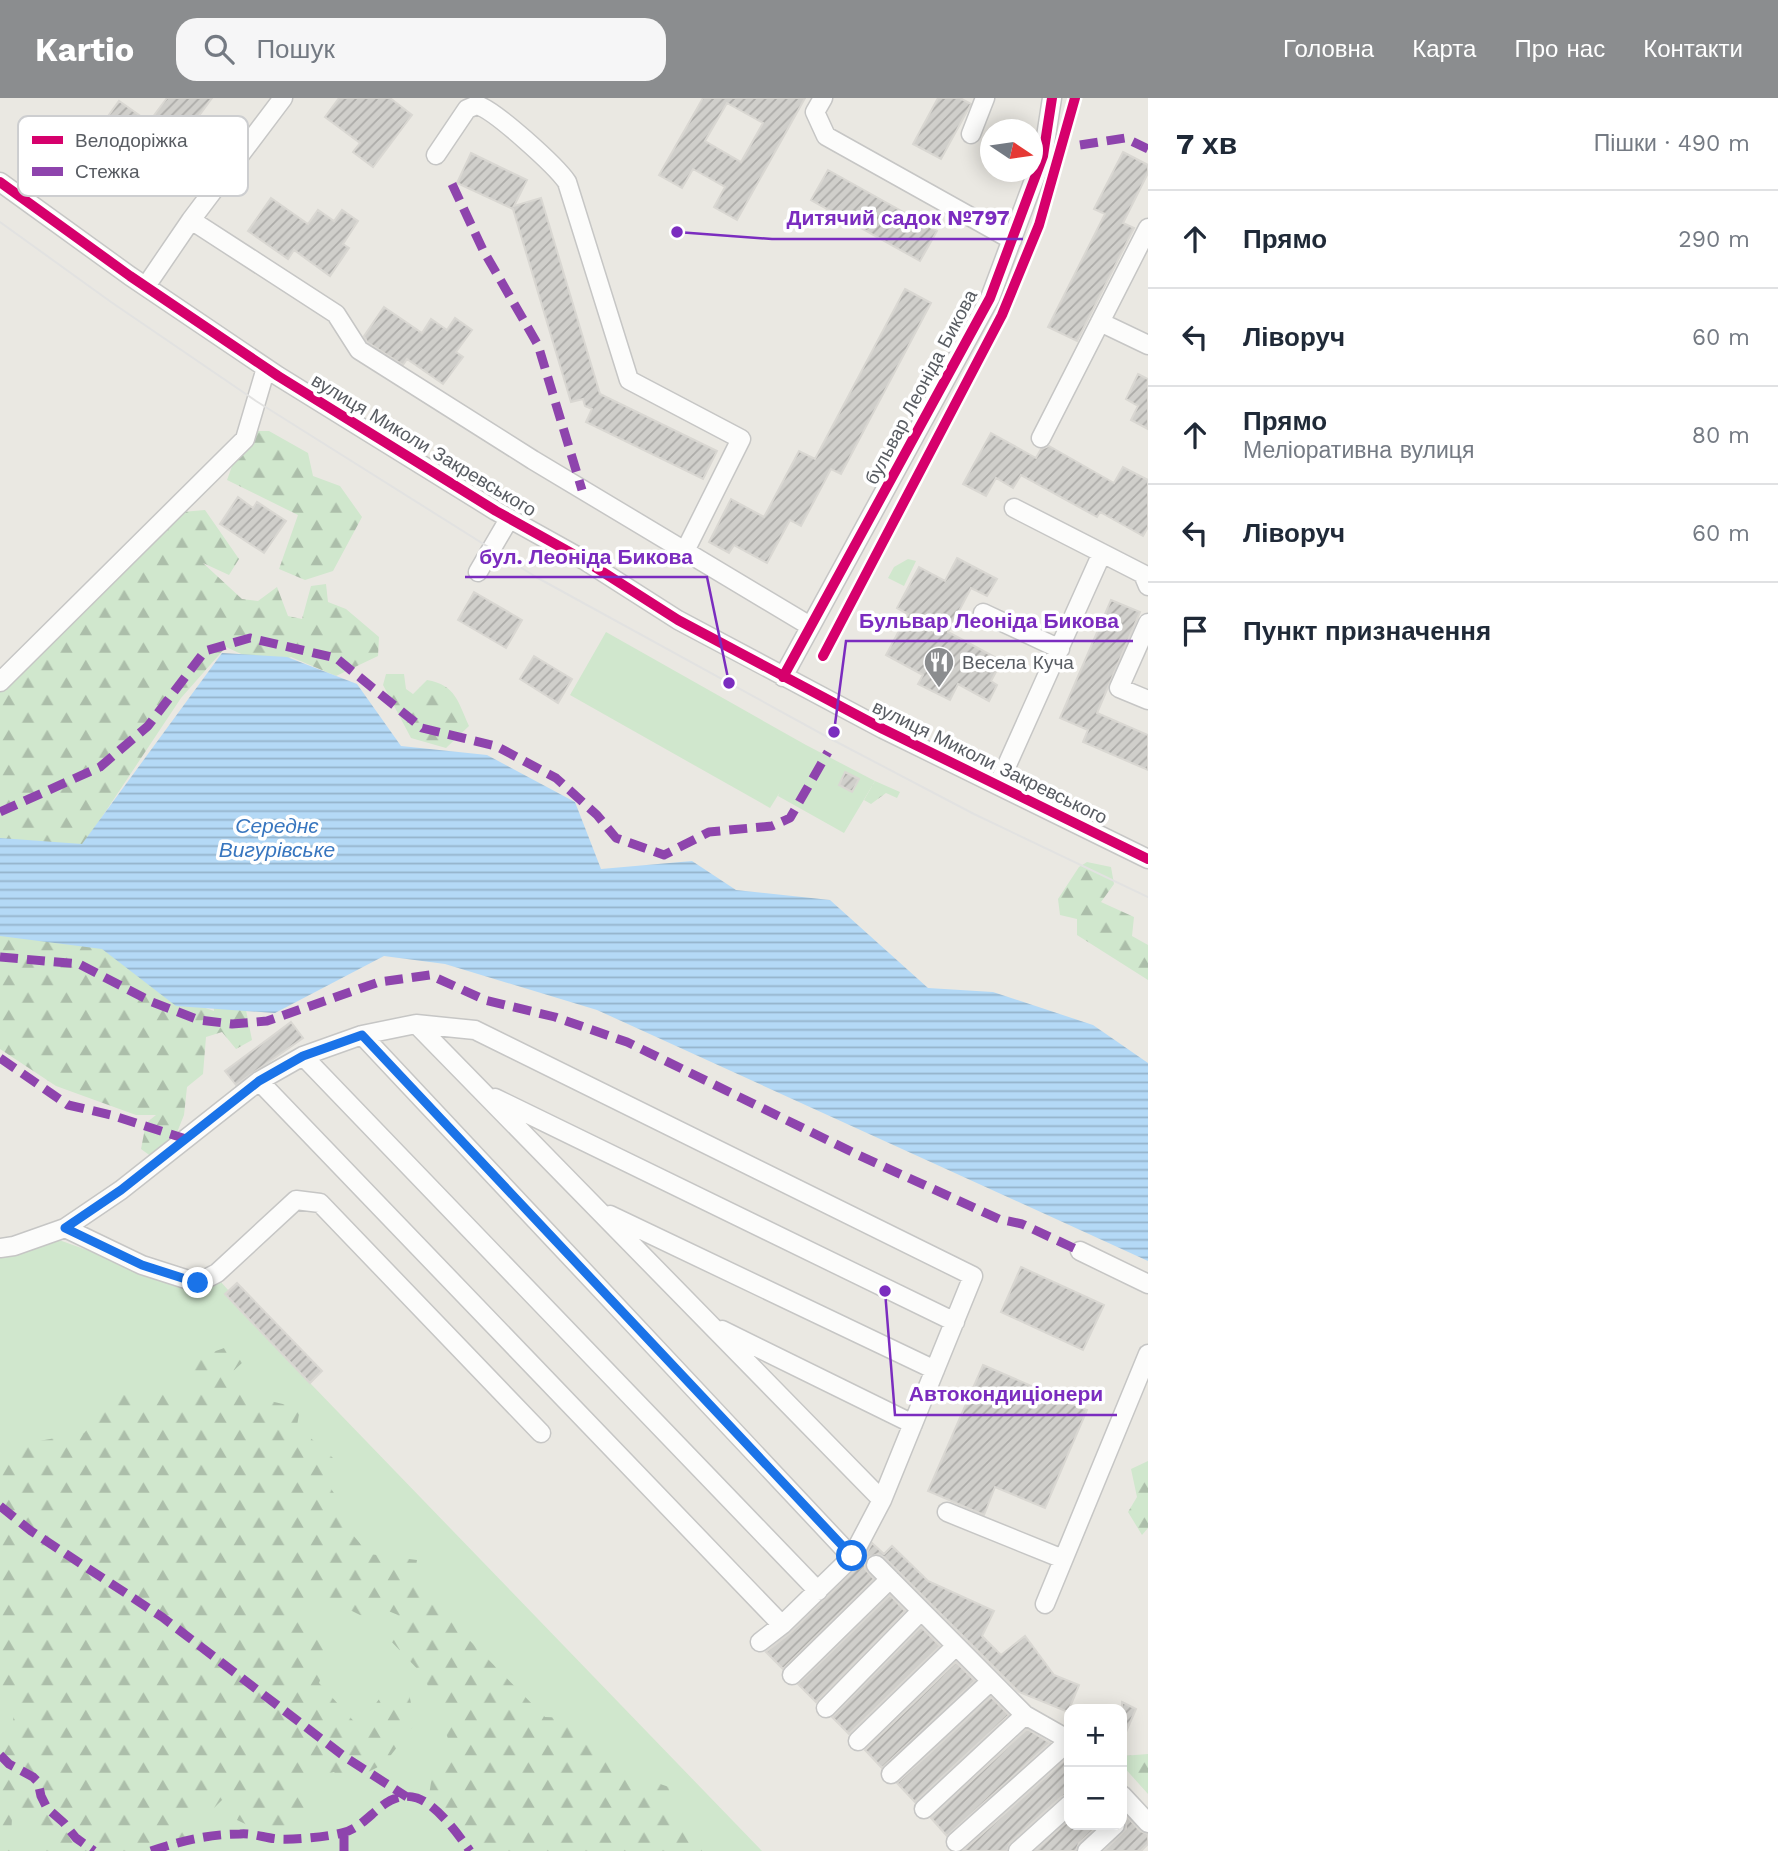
<!DOCTYPE html>
<html lang="uk">
<head>
<meta charset="utf-8">
<style>
  :root { --surface:#fff; --page:#f6f6f7; --text:#1f2937; --muted:#747a83; --line:#e0e1e3; --accent:#8b8d8f }
  body { margin:0; font-family:"Work Sans",sans-serif; background:var(--page); color:var(--text) }
  .controls { position:absolute; right:21px; bottom:21px; display:grid; overflow:hidden; border-radius:14px; box-shadow:0 4px 18px #0003 }
  .controls button { width:63px; height:63px; display:grid; place-items:center; padding:0; border:0; border-bottom:2px solid var(--line); background:var(--surface); color:var(--text); font:35px sans-serif }
  .compass { position:absolute; left:980px; top:21px; width:63px; height:63px; border-radius:50%; background:var(--surface); box-shadow:0 4px 18px #0003; rotate:103deg }
  .stop { position:absolute; width:21px; height:21px; margin:-16px; border:5px solid #1a73e8; border-radius:50%; background:#fff }
  .stop.end { background:#1a73e8; border-color:#fff; box-shadow:0 2px 7px #0008 }
  .list { margin:0; padding:0; list-style:none }
  h2 { display:flex; justify-content:space-between; align-items:center; height:91px; margin:0; padding:0 28px; font-size:30px }
  h2 small { font-size:23px; font-weight:400; color:var(--muted) }
  .list li { display:grid; grid-template-columns:46px 1fr auto; gap:21px; align-items:center; box-sizing:border-box; height:98px; padding:0 28px; border-top:2px solid var(--line) }
  .list b { display:block; font-size:26px; white-space:nowrap }
  .list p { margin:0; font-size:23px; white-space:nowrap; color:var(--muted) }
  .list em { font-size:23px; font-style:normal; color:var(--muted) }
  .icon { flex:none; width:38px; height:38px; fill:none; stroke:currentColor; stroke-width:2; stroke-linecap:round; stroke-linejoin:round }
  .map { position:relative; flex:none; width:1148px; height:1753px; overflow:hidden }
  header { display:flex; align-items:center; gap:42px; box-sizing:border-box; height:98px; padding:0 35px; background:var(--accent); color:#fff }
  header strong { font-size:33px }
  nav { display:flex; gap:38px; margin-inline-start:auto; font-size:24px }
  .search { width:490px; height:63px; background:var(--page); display:flex; align-items:center; gap:18px; box-sizing:border-box; padding:0 24px; border-radius:21px; color:var(--muted); font-size:26px }
  main { display:flex }
  aside { flex:1; background:var(--surface) }
  .map>svg:first-child { display:block }
</style>
</head>
<body>
<header>
<strong>Kartio</strong>
<div class="search"><svg class="icon" aria-label="search" viewBox="0 0 24 24"><circle cx="10" cy="10" r="6"/><path d="M15 15l6 6"/></svg>Пошук</div>
<nav><a>Головна</a><a>Карта</a><a>Про нас</a><a>Контакти</a></nav>
</header>
<main>
<div class="map">
<svg width="1148" height="1753" viewBox="0 0 1148 1753">
  <defs>
    <pattern id="forest-firs" width="22" height="20" patternUnits="userSpaceOnUse" patternTransform="scale(1.75)"><rect width="22" height="20" fill="#d0e7cd"/><path d="M5 1l3.5 6h-7zM16 11l3.5 6h-7z" fill="#acbeaa"/></pattern>
    <pattern id="park-crowns" width="20" height="18" patternUnits="userSpaceOnUse" patternTransform="scale(1.75)"><rect width="20" height="18" fill="#d0e7cd"/><path d="M2 6a3 3 0 1 1 6 0M12 15a3 3 0 1 1 6 0" fill="none" stroke="#acbeaa"/></pattern>
    <pattern id="water-rules" width="6" height="5" patternUnits="userSpaceOnUse" patternTransform="scale(1.75)"><rect width="6" height="5" fill="#b4d9f6"/><path d="M0 2.5h6" fill="none" stroke="#95b3cb"/></pattern>
    <pattern id="building-hatch" width="6" height="6" patternUnits="userSpaceOnUse" patternTransform="scale(1.75)"><rect width="6" height="6" fill="#d0cfcb"/><path d="M-1 1l2-2M0 6l6-6M5 7l2-2" fill="none" stroke="#acaba8"/></pattern>
  </defs>
  <rect width="100%" height="100%" fill="#eae8e2"/>
  <!-- grass -->
  <path fill="#d0e7cd" d="M908 461 916 463 904 488 888 480 894 469Z
    M606 534 806 647 875 683 844 735 778 698 780 694 770 710 570 597Z
    M59 1142 190 1189 220 1183 229 1193 225 1197 762 1753H0V1158Z"/>
  <!-- forest -->
  <path fill="url(#forest-firs)" d="M257 333H269L308 355 313 378 340 388 362 419 333 473 305 482 279 471 298 417 227 382 236 357Z
    M205 412 239 461 229 477 203 465 242 501 258 503 277 489 288 518 302 521 311 488 326 486 328 504 346 511 379 539 378 558 336 578 291 559 270 569 226 549 181 600 82 749 0 742V588L182 414Z
    M386 576H404L406 591 413 596 427 582C456 587 458 604 469 628L446 650 411 640 383 587Z
    M1087 764 1111 769 1114 786 1101 804 1134 819 1132 838 1148 847V882L1077 837V821L1060 817 1058 801 1079 769Z
    M53 814 191 905 214 913 212 890 242 892 252 942 236 951 222 934 206 939 203 976 187 989 184 1017 172 1047 152 1059 141 1051 146 1025 156 1017H136L56 988 0 951V824Z
    M227 1249 243 1264 229 1277 232 1294 300 1310 297 1328 333 1360 325 1382 349 1417 347 1430 369 1456 417 1462 413 1485 545 1619 569 1620 622 1673 669 1689 672 1713 703 1744 702 1753H475L462 1734 428 1704 432 1678 452 1651 424 1578 388 1540 398 1517 381 1510 362 1518 320 1497 309 1518 328 1562 319 1585 359 1629 387 1590H408L415 1626 384 1666 344 1686 334 1674 305 1682 304 1730 272 1739 237 1722 242 1703 228 1696 210 1714 189 1711 184 1728 192 1753H38L31 1721H12L10 1753H0V1628H12L18 1596 0 1591V1372L16 1347 84 1335 121 1297 189 1292 196 1260Z
    M1148 1363V1430L1142 1437 1128 1414 1137 1399 1131 1371Z
    M1148 1656V1696L1122 1667V1658Z"/>
  <!-- park -->
  <path fill="url(#park-crowns)" d="M875 683 900 694 897 700 886 695 871 706 864 702Z"/>
  <!-- water -->
  <path fill="url(#water-rules)" d="M222 555 287 559 357 586 401 648 487 657 575 704 601 771 692 763 736 792 830 802 928 890 993 894 1093 927 1148 965V1163L597 912 445 866 384 858 275 915 176 908 102 851 0 838V740L82 746Z"/>
  <!-- building -->
  <path fill="url(#building-hatch)" stroke="#d9d7d2" stroke-width="2" fill-rule="evenodd" d="M167 0H212L184 38 175 31 146 71 116 48 110 56 91 42 119 3 149 24Z
    M339 0H390L412 17 373 69 353 54 360 45 325 19Z
    M703 0H805L737 122 714 109 725 89 693 71 682 90 659 77ZM727 5 763 25 741 64 705 43Z
    M938 0H960L971 6 941 61 913 46Z
    M1123 54 1148 67V75L1123 125 1134 130 1077 243 1048 229 1105 116 1094 111Z
    M471 55 527 82 514 108 541 100 600 296 717 353 703 381 586 324 592 311 585 308 583 301 571 304 513 111 457 85Z
    M828 72 937 133 920 163 811 102Z
    M271 100 308 126 318 112 334 123 342 112 358 123 343 146 349 150 330 178 294 152 288 161 248 133Z
    M905 191 931 205 841 376 831 371 801 428 790 422 767 465 734 447 729 455 709 444 731 401 764 419 799 353 815 361Z
    M384 209 422 235 431 221 447 232 455 220 472 232 456 254 463 259 443 286 407 261 403 267 367 244 364 238Z
    M1138 276 1148 281V331L1131 322 1138 308 1126 301Z
    M991 335 1036 360 1041 351 1049 348 1114 385 1123 369 1148 382V429L1143 438 1100 414 1097 419 1021 377 1013 390 996 380 986 398 963 386Z
    M238 399 253 410 257 404 286 423 264 455 220 426Z
    M957 460 997 481 987 498 971 490 948 534 1002 563 991 583 997 587 989 603 958 586 950 602 918 586 923 577 886 557 908 516 897 510 919 469 945 483Z
    M474 494 522 522 506 550 458 522Z
    M1111 502 1140 514 1097 615 1148 637V672L1083 644 1088 632 1060 620Z
    M534 558 572 581 558 605 520 581Z
    M845 674 859 681 852 694 839 687Z
    M291 924 303 940 236 987 225 973Z
    M1021 1169 1104 1207 1083 1252 1001 1214Z
    M237 1185 322 1273 310 1285 225 1196Z
    M983 1267 1087 1312 1045 1410 995 1389 984 1417 928 1393Z
    M872 1445 884 1456 892 1448 928 1483 994 1513 982 1538 1001 1557 1025 1538 1054 1577 1079 1587 1068 1614 1019 1594 884 1459 878 1456 869 1459 865 1465V1471L874 1481 783 1571 766 1554 790 1535 860 1467Z
    M890 1497 905 1513 816 1604 798 1586Z
    M921 1529 940 1548 849 1636 832 1619Z
    M956 1564 975 1583 882 1670 865 1652Z
    M991 1599 1009 1617 915 1704 897 1685Z
    M1122 1604 1136 1611 1122 1643Z
    M1027 1631 1050 1645 947 1738 931 1720Z
    M1069 1658V1696L1061 1699 1010 1745 1007 1753H963Z
    M1122 1713 1140 1733 1148 1736V1746L1141 1753H1104L1126 1731V1725Z
    M1069 1722V1727H1099L1079 1745 1076 1753H1035Z"/>
  <g fill="none" stroke-linecap="round" stroke-linejoin="round">
    <!-- minor casing -->
    <g stroke="#c6c6c5" stroke-width="21">
      <path id="minor" d="M823 0 815 14 826 38 1012 142
        M971 36 985 0
        M436 57 467 11 477 7C495 12 556 68 567 84L629 282 741 341 685 453
        M0 84 130 178 278 278 496 413 584 462 678 522 883 631 1148 761
        M191 122 336 216 359 252 533 362 810 528
        M146 188 191 122 283 0
        M1100 224 1148 247
        M1041 340 1148 130
        M1014 410 1143 476 1148 488
        M478 474 509 421
        M983 515 1060 551
        M1148 525 1119 590 1148 602
        M783 579 990 200 1043 58 1052 0
        M0 584 245 341 266 270
        M998 687 1102 455
        M416 926 882 1402
        M362 937 852 1459
        M303 958 818 1493
        M259 983 782 1527
        M495 1000 955 1224
        M610 1117 935 1272
        M65 1130 142 1167 198 1185 217 1175 296 1102 320 1105 541 1335
        M0 1150 14 1148 65 1130 121 1092 259 983 303 958 362 937 416 926 475 932 973 1178 882 1402 852 1459 782 1527 760 1544
        M1080 1153 1148 1186
        M722 1232 913 1326
        M947 1414 1063 1461
        M876 1467 1025 1617 1069 1642
        M1045 1506 1148 1256
        M792 1577 890 1481
        M826 1610 921 1513
        M858 1643 956 1548
        M891 1676 991 1583
        M1122 1697 1148 1725
        M924 1711 1025 1617
        M956 1744 1069 1643
        M1018 1753 1069 1707
        M1087 1753 1115 1727"/>
    </g>
    <!-- minor -->
    <use href="#minor" stroke="#fcfcfb" stroke-width="18"/>
    <!-- tram -->
    <path stroke="#e2e2e1" stroke-width="2" d="M0 124 111 204 256 303 536 479 831 641 974 716 1148 799"/>
    <!-- quiet -->
    <path stroke="#8e44ad" stroke-width="9" stroke-dasharray="18 9" stroke-linecap="butt" d="M1080 47 1125 40 1148 51
      M452 86 483 152 538 247 582 392
      M0 714 100 669 148 628 205 553 250 540 336 560 422 630 496 648 556 680 597 717 616 740 664 757 709 734 772 728 790 720 828 654
      M0 859 79 866 152 904 199 922 232 926 267 923 379 884 430 877 485 902 555 919 627 944 856 1056 999 1121 1022 1126 1080 1153
      M0 960 68 1007 111 1017 186 1041
      M0 1408 31 1433 162 1519 345 1659 407 1699
      M0 1657 9 1666 33 1679 38 1684 41 1698 47 1710 64 1725 76 1740 94 1753
      M344 1735V1753
      M151 1753C181 1743 209 1736 240 1736 253 1735 265 1740 278 1741 295 1742 325 1739 342 1735 370 1729 384 1690 417 1700 437 1707 458 1736 470 1753"/>
    <!-- cycleway casing -->
    <g stroke="#fff" stroke-width="15">
      <path id="cycleway" d="M0 84 130 178 278 278 496 413 584 462 678 522 883 631 1148 761
        M823 558 1002 217 1039 127 1075 0
        M783 579 990 200 1043 58 1052 0"/>
    </g>
    <!-- cycleway -->
    <use href="#cycleway" stroke="#d6006c" stroke-width="10"/>
  </g>
  <g fill="none" stroke-linecap="round" stroke-linejoin="round">
    <!-- route -->
    <path stroke="#1a73e8" stroke-width="9" d="M198 1185 142 1167 65 1130 121 1092 259 983 303 958 362 937 852 1458"/>
  </g>
  <!-- icons -->
  <defs>
    <g id="restaurant-pin" transform="scale(1.575)"><path d="M0 17L-7.5 6A9.5 9.5 0 1 1 7.5 6Z" fill="#8b8d8f" stroke="#fff"/><path d="M-5-6h1v4h1v-4h1v4h1v-4h1v5L-1.5 .5V6h-2V.5L-5-1ZM5-6V6H3V1.5H1.5Q1.5-4 5-6Z" fill="#fff"/></g>
  </defs>
  <g fill-rule="evenodd">
    <use href="#restaurant-pin" x="939" y="564"/>
  </g>
  <g text-anchor="middle" dominant-baseline="central" stroke-width="7" stroke-linejoin="round" paint-order="stroke">
    <!-- street labels -->
    <g font-size="19" fill="#585c62" stroke="#fff">
      <text transform="translate(921 289) rotate(-62)">бульвар Леоніда Бикова</text>
      <text transform="translate(424 347) rotate(31)">вулиця Миколи Закревського</text>
      <text transform="translate(990 664) rotate(26)">вулиця Миколи Закревського</text>
    </g>
    <!-- poi labels -->
    <g font-size="19" fill="#585c62" stroke="#fff" text-anchor="start">
      <text x="962" y="564">Весела Куча</text>
    </g>
    <!-- water labels -->
    <g font-size="21" font-style="italic" fill="#3876bf" stroke="#fff">
      <text x="277" y="727">Середнє<tspan x="277" dy="24">Вигурівське</tspan></text>
    </g>
  </g>
  <!-- legend -->
  <rect x="18" y="18" width="230" height="80" rx="10" fill="#fff" stroke="#cdced0" stroke-width="2"/>
  <rect x="32" y="38" width="31" height="8" fill="#d6006c"/>
  <rect x="32" y="69" width="31" height="9" fill="#8e44ad"/>
  <g font-size="19" fill="#585c62">
    <text x="75" y="49">Велодоріжка</text>
    <text x="75" y="80">Стежка</text>
  </g>
  <!-- callouts -->
  <path fill="none" stroke="#7b2cbf" stroke-width="2.5" d="M677 134L772 141H1023M729 585L707 479H465M834 634L846 543H1133M885 1193L895 1317H1117"/>
  <g fill="#7b2cbf" stroke="#fff" stroke-width="2.5">
    <circle cx="677" cy="134" r="7"/>
    <circle cx="729" cy="585" r="7"/>
    <circle cx="834" cy="634" r="7"/>
    <circle cx="885" cy="1193" r="7"/>
  </g>
  <g font-size="21" text-anchor="middle" font-weight="bold" fill="#7b2cbf" stroke="#fff" stroke-width="7" stroke-linejoin="round" paint-order="stroke">
    <text x="898" y="127">Дитячий садок №797</text>
    <text x="586" y="466">бул. Леоніда Бикова</text>
    <text x="989" y="530">Бульвар Леоніда Бикова</text>
    <text x="1006" y="1303">Автокондиціонери</text>
  </g>
</svg>
<div class="controls">
<button>+</button>
<button>−</button>
</div>
<svg class="compass" viewBox="-18 -18 36 36"><path d="M0-13l5 13h-10z" fill="#e53935"/><path d="M0 13l5-13h-10z" fill="#747a83"/></svg>
<div class="stop" style="left:852px;top:1458px"></div>
<div class="stop end" style="left:198px;top:1185px"></div>
</div>
<aside>
<h2>7 хв<small>Пішки · 490 m</small></h2>
<ul class="list">
<li><svg class="icon" aria-label="ahead" viewBox="0 0 24 24"><path d="M12 20V5M6 11l6-6 6 6"/></svg><div><b>Прямо</b></div><em>290 m</em></li>
<li><svg class="icon" aria-label="left" viewBox="0 0 24 24"><path d="M17 20v-9H6M10 6l-5 5 5 5"/></svg><div><b>Ліворуч</b></div><em>60 m</em></li>
<li><svg class="icon" aria-label="ahead" viewBox="0 0 24 24"><path d="M12 20V5M6 11l6-6 6 6"/></svg><div><b>Прямо</b><p>Меліоративна вулиця</p></div><em>80 m</em></li>
<li><svg class="icon" aria-label="left" viewBox="0 0 24 24"><path d="M17 20v-9H6M10 6l-5 5 5 5"/></svg><div><b>Ліворуч</b></div><em>60 m</em></li>
<li><svg class="icon" aria-label="arrive" viewBox="0 0 24 24"><path d="M6 21V4h12l-3 4 3 4H6"/></svg><div><b>Пункт призначення</b></div></li>
</ul>
</aside>
</main>
</body>
</html>
